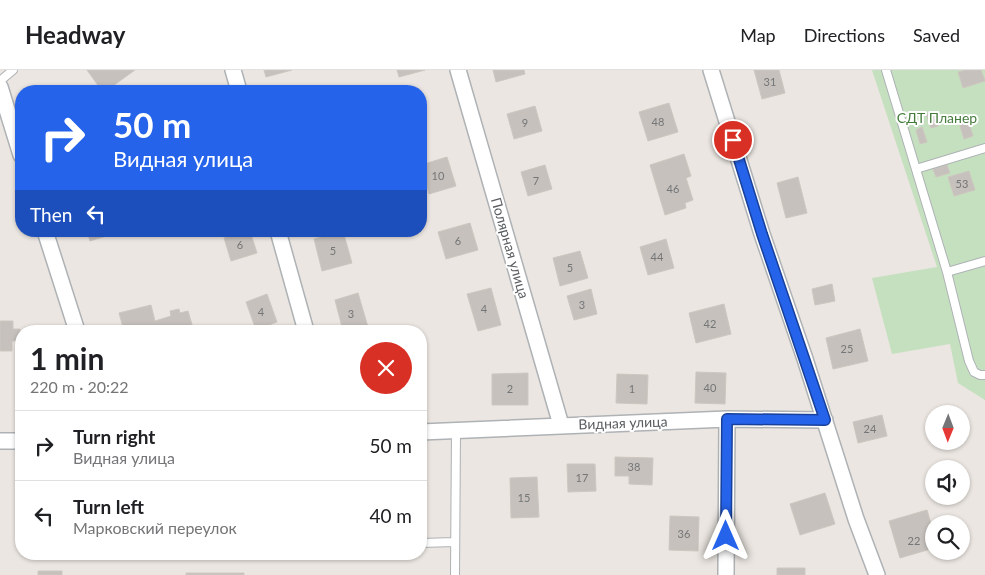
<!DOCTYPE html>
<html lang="en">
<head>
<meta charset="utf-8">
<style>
  body { margin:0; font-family:Lato,sans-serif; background:#f6f6f6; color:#202124; height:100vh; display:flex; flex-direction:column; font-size:19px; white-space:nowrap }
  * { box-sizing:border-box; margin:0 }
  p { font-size:16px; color:#757577 }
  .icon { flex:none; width:28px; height:28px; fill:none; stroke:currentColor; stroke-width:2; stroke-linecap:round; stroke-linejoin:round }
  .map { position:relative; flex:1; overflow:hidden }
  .panel { position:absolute; left:15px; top:255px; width:412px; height:235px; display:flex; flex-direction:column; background:#fff; border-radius:20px; box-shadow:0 1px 4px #0004 }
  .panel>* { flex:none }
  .hud { position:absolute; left:15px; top:15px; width:412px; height:152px; border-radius:20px; box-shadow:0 1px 4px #0004; background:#2563eb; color:#fff; overflow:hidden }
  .needle { width:32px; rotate:181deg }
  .tools { position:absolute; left:925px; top:335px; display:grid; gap:10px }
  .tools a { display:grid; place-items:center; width:45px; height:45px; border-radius:50%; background:#fff; box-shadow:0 1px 4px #0004; font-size:25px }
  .pin { position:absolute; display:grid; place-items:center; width:42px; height:42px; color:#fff; margin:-21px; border:2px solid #fff; border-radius:50%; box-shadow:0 1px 5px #0007 }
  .me { position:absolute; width:55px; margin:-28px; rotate:0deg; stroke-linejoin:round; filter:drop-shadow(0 0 4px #0008) }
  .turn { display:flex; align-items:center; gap:18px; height:105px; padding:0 15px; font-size:22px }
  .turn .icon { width:65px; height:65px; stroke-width:2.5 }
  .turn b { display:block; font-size:35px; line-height:42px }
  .then { display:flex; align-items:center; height:48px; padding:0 15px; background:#0003; gap:10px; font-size:19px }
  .round { display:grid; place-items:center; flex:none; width:52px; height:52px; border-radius:26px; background:#f6f6f6 }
  .head { display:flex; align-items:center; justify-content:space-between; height:85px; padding:0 15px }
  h1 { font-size:30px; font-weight:700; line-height:38px }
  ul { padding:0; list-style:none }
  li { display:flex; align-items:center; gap:15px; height:70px; padding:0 15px; border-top:1px solid #e0e0e0 }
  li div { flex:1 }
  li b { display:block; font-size:19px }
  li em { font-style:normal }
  header { display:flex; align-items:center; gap:30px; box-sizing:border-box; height:70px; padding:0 25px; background:#fff; border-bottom:1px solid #e0e0e0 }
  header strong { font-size:24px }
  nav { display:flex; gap:28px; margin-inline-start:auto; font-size:18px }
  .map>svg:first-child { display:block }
</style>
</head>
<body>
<header>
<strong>Headway</strong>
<nav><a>Map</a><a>Directions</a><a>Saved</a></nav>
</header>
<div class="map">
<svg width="985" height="505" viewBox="0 0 985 505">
  <rect width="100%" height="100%" fill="#ebe6e1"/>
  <path fill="#c5e0bf" d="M872 0H985V330L958 313 950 274 892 284 872 208 937 197Z"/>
  <path fill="#c6c1bd" stroke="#cec7c0" d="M87 0H135L106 21H102Z
    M264 0H292L266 7Z
    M397 0H425L399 7Z
    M493 0H524L525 4 496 12Z
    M754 0H779L785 23 762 29Z
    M966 0H981L985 11 963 18 958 2Z
    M669 33 678 62 648 71 639 42Z
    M535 36 542 61 514 69 507 44Z
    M934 42 938 56 931 58 926 44Z
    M968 50 973 66 964 69 959 53Z
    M922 57 927 72 920 74 916 60Z
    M684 84 691 106 686 108 693 130 685 133 686 138 665 145 650 95Z
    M447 87 456 116 429 124 421 95Z
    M545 95 552 119 528 126 521 102Z
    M947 95 950 103 936 107 933 99Z
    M969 101 975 120 954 126 948 107Z
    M798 107 807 143 786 148 777 113Z
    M470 153 478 180 446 189 438 162Z
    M87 161H116V163L90 171Z
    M246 161H250L257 183 231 191 224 168Z
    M343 161 352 193 322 201 314 169Z
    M666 169 674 198 648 205 640 177Z
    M580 181 588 208 560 216 553 188Z
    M832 214 835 231 815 235 812 219Z
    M491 218 501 255 478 261 467 224Z
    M591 219 597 244 574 250 567 226Z
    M358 223 368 257 354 261H343L335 230Z
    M267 224 277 252 256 260 246 232Z
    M724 234 731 264 696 273 689 243Z
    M151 235 155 251 171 246 170 241 179 239 180 243 188 241 193 258 187 261H124L119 243Z
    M0 251H13V259H20V271H12V281H0Z
    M860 259 868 291 833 299 826 268Z
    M696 302 726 303 725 334 695 333Z
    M528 303V335H492V304Z
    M617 304 648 305 647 334 616 333Z
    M882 345 887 366 858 373 853 352Z
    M615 387 653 388 652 415 629 414V406H615Z
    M567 394H595L596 421 568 422Z
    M537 407 539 447 511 448 510 408Z
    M825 423 835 454 800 465 790 434Z
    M927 440 934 464V478L900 488 889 451Z
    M670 446 699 447 698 481 669 480Z
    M777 498H805V505H777Z
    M38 501H62V505H38Z
    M186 503H244V505H186Z"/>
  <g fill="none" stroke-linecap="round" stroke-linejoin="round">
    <defs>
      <path id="lane" d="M886 0 947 202 969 291 974 302 980 305H985
        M0 11 13 0
        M916 99 985 78
        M947 202 985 191
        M421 473 455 472
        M455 505 456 361"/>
      <path id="street" d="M233 0 239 21
        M458 0 561 355
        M711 0 762 164 805 289 856 449 877 505
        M0 17 21 85
        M45 161 77 261
        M278 161 306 261
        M421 362 727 349 825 350
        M0 371H21
        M726 505 727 349"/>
    </defs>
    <use href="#lane" stroke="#aeb2b5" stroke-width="10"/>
    <use href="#street" stroke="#aeb2b5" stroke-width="18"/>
    <use href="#lane" stroke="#fff" stroke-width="8"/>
    <use href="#street" stroke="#fff" stroke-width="15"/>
  </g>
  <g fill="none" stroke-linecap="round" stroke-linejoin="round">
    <defs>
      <path id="route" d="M726 466 727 349 825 350 762 164 733 70"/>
    </defs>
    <use href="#route" stroke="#184099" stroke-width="12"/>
    <use href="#route" stroke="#2563eb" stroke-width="9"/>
  </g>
  <g text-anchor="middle" stroke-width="4" stroke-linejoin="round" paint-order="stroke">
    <g font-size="11" fill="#747677">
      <text x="770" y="16">31</text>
      <text x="658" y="56">48</text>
      <text x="525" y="57">9</text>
      <text x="438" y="110">10</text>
      <text x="536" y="115">7</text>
      <text x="962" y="118">53</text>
      <text x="673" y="123">46</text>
      <text x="458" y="175">6</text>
      <text x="240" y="179">6</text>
      <text x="333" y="185">5</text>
      <text x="657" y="191">44</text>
      <text x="570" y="202">5</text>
      <text x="582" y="239">3</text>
      <text x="484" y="243">4</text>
      <text x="261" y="246">4</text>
      <text x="351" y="248">3</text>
      <text x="710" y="258">42</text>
      <text x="847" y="283">25</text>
      <text x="710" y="322">40</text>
      <text x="510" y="323">2</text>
      <text x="632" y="323">1</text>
      <text x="870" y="363">24</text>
      <text x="634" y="401">38</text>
      <text x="582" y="412">17</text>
      <text x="524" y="432">15</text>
      <text x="684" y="468">36</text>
      <text x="914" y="475">22</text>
    </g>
    <g font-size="14" fill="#457c3c" stroke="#fff">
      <text x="937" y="53">СДТ Планер</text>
    </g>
    <g font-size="14" fill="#595d60" stroke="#fff">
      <text transform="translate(510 178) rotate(74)" y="5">Полярная улица</text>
      <text transform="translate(623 353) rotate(-2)" y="5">Видная улица</text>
    </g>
  </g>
</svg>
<div class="tools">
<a><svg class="needle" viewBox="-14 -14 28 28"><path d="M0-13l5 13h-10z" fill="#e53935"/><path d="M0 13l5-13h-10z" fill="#757577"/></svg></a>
<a><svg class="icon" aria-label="sound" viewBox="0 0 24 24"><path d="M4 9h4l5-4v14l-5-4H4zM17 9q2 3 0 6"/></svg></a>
<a><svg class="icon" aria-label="search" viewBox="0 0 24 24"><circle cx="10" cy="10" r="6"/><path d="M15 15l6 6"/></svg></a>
</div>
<div class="pin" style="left:733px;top:70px;background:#d93025"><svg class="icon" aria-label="arrive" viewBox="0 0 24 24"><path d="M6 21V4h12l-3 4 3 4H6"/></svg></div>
<svg class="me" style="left:726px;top:466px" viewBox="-20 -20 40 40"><path d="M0-17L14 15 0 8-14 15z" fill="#2563eb" stroke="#fff" stroke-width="4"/></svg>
<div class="hud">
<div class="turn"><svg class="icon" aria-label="right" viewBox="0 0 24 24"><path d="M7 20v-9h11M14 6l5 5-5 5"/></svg><div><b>50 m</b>Видная улица</div></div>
<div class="then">Then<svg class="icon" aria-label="left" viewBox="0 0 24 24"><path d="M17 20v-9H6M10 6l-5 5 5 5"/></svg></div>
</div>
<section class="panel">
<div class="head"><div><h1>1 min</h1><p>220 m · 20:22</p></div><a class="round" style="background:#d93025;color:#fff"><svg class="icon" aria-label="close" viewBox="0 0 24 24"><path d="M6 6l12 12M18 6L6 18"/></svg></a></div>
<ul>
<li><svg class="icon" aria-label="right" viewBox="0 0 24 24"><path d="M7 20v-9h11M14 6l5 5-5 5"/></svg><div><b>Turn right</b><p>Видная улица</p></div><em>50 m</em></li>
<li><svg class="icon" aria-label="left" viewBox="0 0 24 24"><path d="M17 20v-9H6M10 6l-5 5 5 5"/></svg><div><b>Turn left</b><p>Марковский переулок</p></div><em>40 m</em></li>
</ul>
</section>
</div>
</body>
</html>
